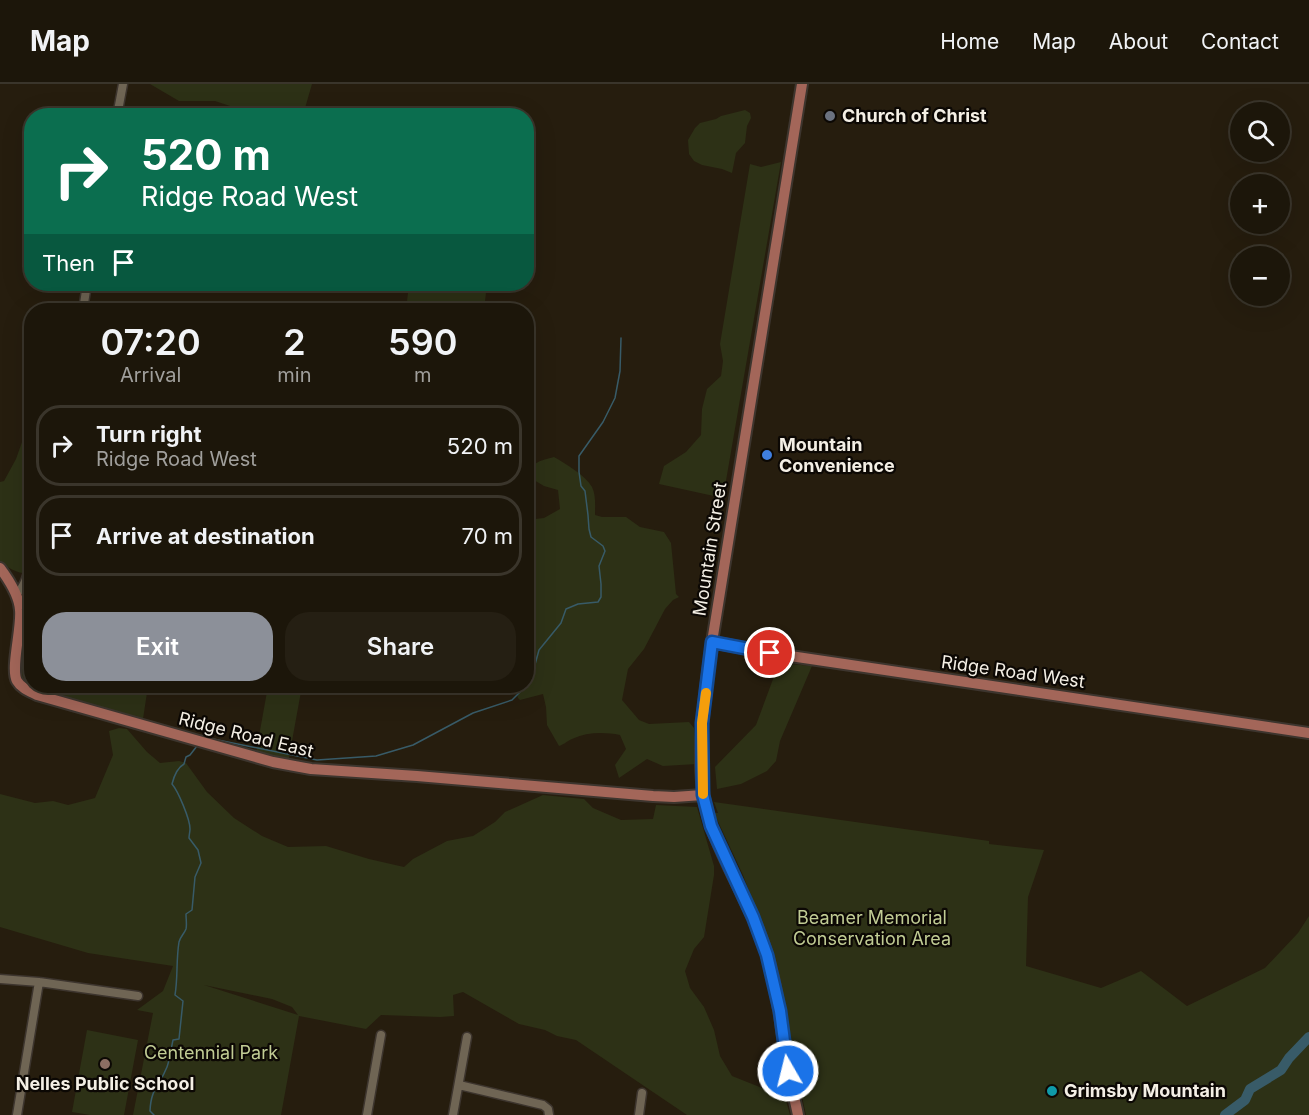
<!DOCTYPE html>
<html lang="en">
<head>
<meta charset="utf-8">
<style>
  body { margin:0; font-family:Inter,sans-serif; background:#251f13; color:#f1f3f6; height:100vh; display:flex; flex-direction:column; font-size:22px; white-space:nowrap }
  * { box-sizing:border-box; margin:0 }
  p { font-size:20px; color:#a09f9c }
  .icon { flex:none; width:33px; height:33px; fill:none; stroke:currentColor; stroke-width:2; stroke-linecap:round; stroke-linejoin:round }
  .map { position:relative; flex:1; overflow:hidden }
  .side { position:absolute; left:24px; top:219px; width:510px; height:390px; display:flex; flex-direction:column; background:#1c160a; border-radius:24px; box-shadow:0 6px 24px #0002,0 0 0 2px #3a352b }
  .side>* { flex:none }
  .hud { position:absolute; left:24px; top:24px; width:510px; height:183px; border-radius:24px; box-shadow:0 6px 24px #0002,0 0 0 2px #3a352b; background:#0b6e4f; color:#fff; overflow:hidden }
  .controls { position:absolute; left:1230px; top:18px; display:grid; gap:12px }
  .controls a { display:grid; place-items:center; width:60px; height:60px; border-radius:50%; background:#1c160a; box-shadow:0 6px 24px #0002,0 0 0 2px #3a352b; font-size:30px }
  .pin { position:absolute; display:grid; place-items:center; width:51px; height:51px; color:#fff; margin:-26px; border:3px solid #fff; border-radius:50%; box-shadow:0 2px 6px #0007 }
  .me { position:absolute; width:66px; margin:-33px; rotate:352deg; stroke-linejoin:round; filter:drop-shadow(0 0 4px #0008) }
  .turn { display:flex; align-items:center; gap:21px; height:126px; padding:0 18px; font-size:27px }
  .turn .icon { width:78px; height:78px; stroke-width:2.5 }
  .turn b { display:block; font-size:42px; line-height:51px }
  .then { display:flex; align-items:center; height:57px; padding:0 18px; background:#0003; gap:12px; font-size:22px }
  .eta { display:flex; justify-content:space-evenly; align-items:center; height:102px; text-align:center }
  .eta b { font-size:36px; font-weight:600; line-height:42px }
  .primary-button { display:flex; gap:12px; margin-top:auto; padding:12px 18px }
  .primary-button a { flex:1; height:69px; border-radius:24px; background:#8c9099; color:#fff; font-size:24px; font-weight:600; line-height:69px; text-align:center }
  .primary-button a+a { background:#251f13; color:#f1f3f6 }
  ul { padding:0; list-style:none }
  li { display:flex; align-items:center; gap:18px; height:81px; margin:0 12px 9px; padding:0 6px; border:3px solid #3a352b; border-radius:24px }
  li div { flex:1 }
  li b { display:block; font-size:22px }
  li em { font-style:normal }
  header { display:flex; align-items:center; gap:36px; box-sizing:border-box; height:84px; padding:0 30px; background:#1c160a; border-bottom:2px solid #3a352b }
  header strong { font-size:28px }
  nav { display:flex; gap:33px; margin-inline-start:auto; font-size:21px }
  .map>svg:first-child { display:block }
</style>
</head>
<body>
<header>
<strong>Map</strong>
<nav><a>Home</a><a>Map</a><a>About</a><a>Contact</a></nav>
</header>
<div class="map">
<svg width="1309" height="1031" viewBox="0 0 1309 1031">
  <rect width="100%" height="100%" fill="#261d0e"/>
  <path fill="#2d3116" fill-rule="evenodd" d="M150 0H312L303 31 244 32 239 25 215 17H179Z
    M745 26 750 29 751 34 747 42 745 59 736 69 732 89 722 85 702 81 694 77 689 70 688 56 695 44 700 39 716 35 721 32Z
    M781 78 723 414 659 400 664 382 686 368 701 351 702 325 707 305 721 292 723 277 720 260 750 80 761 83Z
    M409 200H487L484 226H406Z
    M31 341V489C21 491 8 485 0 477V398L4 397 16 375 27 344Z
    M554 373C566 380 585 391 592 403 596 411 595 422 595 431L602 433H626L640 443 664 448 671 459 676 510 679 513 673 516 665 525 644 565 628 585 622 616 639 636 649 640 689 638 694 644 697 680 663 682 647 675 619 694 615 681 626 665 620 651C604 648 587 648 572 655 567 657 565 660 559 662L547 641 546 623 543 610 520 616 518 614 515 602H526L527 436 544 434 560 425 558 406 544 402 527 392C533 377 540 377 554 373Z
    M27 531 31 532 32 602H148L143 635 31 603 19 592Z
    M779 579 812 582 780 657 776 677 767 687 741 700 717 705 715 683 756 641Z
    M268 602H302L288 679 256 669Z
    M119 644 127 645 147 668 160 679 179 677 186 679 207 708 234 734 262 752 288 763 326 762 369 775 404 783 413 775 447 757 473 752 495 738 505 728 543 711 584 715 593 724 621 736 653 735 656 721 697 723 714 782V791L704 853 694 865 685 887 690 904 704 923 714 946 720 972 732 992 785 1013 790 1031H687L576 956 557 952 545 946 519 940 463 908 453 911 454 932 440 933 381 931 366 945 299 932 281 1031H133L153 929 137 926 163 907 173 882 88 869 0 843V710L35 719 53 717 68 721 95 714 113 671 109 647ZM204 901 272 915 292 923 298 931Z
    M714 718 989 757V760L1044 766 1028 813 1026 882 1101 904 1141 887 1187 922 1265 884 1298 849 1309 832V1031H806L783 927 778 884 743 791 714 729H718Z
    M87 946 138 956 124 1031H90L72 1028Z"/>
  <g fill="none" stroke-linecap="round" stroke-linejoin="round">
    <path stroke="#385b68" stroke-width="1.5" d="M208 654 317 676 376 672 413 661 473 629 512 616 526 602 531 595 539 566 561 539 566 525 578 520 598 518 601 513V500L599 482 605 467 603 462 591 453 589 445 588 431 585 407 581 402 579 388V372L603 338 615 314 620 287 621 254
      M154 1031 150 1027C151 1004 159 1003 167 983 170 975 171 965 173 956L179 955 183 917 175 911C178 894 176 876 179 858 180 853 184 850 186 845 187 841 186 835 186 830L192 826 195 793 201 779 198 766 189 754C189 751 190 748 190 745 190 735 178 707 172 700 174 692 177 684 184 680L186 673 190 671 197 662"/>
    <path stroke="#385b68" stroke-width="10" d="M1225 1031 1245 1016 1250 1005 1281 986 1289 974 1309 953"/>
    <defs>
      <path id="minor" d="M117 32 123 0
        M83 226 87 200
        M16 510C27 501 28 486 32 473
        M0 895 39 898 138 912
        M459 1001 543 1021 548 1025 549 1031
        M17 1031 39 898
        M367 1031 381 951
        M453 1031 467 953
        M639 1031 642 1009"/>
      <path id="major" d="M0 484C9 496 19 511 20 526 22 544 10 585 17 597 21 604 29 607 37 611L273 678 311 685 417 692 653 712 674 713 703 711
        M712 558 770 569 1309 649
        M798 1031C795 1016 791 1001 788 986 782 949 779 911 768 874 755 828 728 788 712 744 691 689 705 615 712 558L802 0"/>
    </defs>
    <use href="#minor" stroke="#3d352e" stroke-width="11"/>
    <use href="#major" stroke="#3d352e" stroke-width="14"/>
    <use href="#minor" stroke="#6f6554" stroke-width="8"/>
    <use href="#major" stroke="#a36659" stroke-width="10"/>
  </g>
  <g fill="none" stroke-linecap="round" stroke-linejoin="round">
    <defs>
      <path id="route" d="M770 569 712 558 702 639 703 711 711 742 753 833 767 871 780 927 788 987"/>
    </defs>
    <use href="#route" stroke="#114b97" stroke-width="15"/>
    <use href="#route" stroke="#1a73e8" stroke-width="10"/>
    <path stroke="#f59e0b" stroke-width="10" d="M703 710 702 639 706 609"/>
  </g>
  <circle fill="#6b7280" stroke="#0c0804" stroke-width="2" cx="830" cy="32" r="6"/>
  <circle fill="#3f7fe0" stroke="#0c0804" stroke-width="2" cx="767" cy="371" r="6"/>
  <circle fill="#8d6e63" stroke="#0c0804" stroke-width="2" cx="105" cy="980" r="6"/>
  <circle fill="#0f9aa8" stroke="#0c0804" stroke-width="2" cx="1052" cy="1007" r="6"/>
  <g text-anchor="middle" stroke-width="4.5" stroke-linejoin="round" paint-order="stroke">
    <g font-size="18" font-weight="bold" fill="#f4efe5" stroke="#0c0804" text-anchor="start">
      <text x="842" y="38">Church of Christ</text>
      <text x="779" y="367">Mountain<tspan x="779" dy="21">Convenience</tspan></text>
      <text x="105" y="1006" text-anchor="middle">Nelles Public School</text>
      <text x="1064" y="1013">Grimsby Mountain</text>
    </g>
    <g font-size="18" fill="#f4efe5" stroke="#0c0804">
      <text transform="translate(710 465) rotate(-81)" y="6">Mountain Street</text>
      <text transform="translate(1013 588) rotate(8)" y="6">Ridge Road West</text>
      <text transform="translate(246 651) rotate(14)" y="6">Ridge Road East</text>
    </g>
    <g font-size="18" fill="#c1cc94" stroke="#0c0804">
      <text x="872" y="840">Beamer Memorial<tspan x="872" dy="21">Conservation Area</tspan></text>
      <text x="211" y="975">Centennial Park</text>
    </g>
  </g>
</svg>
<div class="controls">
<a><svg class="icon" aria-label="search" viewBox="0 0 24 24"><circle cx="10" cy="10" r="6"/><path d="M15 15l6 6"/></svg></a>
<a>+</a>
<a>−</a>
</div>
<div class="pin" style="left:770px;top:569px;background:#d93025"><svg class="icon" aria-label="arrive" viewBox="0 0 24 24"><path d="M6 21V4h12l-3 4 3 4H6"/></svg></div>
<svg class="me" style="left:788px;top:987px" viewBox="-20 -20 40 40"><circle r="17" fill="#1a73e8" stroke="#fff" stroke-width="3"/><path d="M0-11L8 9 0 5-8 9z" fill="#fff"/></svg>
<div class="hud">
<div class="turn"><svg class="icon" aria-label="right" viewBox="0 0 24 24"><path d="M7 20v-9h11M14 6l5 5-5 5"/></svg><div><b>520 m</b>Ridge Road West</div></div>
<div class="then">Then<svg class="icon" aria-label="arrive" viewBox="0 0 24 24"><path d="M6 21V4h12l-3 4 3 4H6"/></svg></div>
</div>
<section class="side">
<div class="eta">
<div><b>07:20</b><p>Arrival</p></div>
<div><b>2</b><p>min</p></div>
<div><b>590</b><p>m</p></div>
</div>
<ul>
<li><svg class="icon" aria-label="right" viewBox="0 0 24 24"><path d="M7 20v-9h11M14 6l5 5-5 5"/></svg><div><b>Turn right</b><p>Ridge Road West</p></div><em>520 m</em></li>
<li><svg class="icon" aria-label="arrive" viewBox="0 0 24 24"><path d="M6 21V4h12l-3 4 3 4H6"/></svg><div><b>Arrive at destination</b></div><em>70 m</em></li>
</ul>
<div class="primary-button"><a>Exit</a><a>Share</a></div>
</section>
</div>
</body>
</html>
